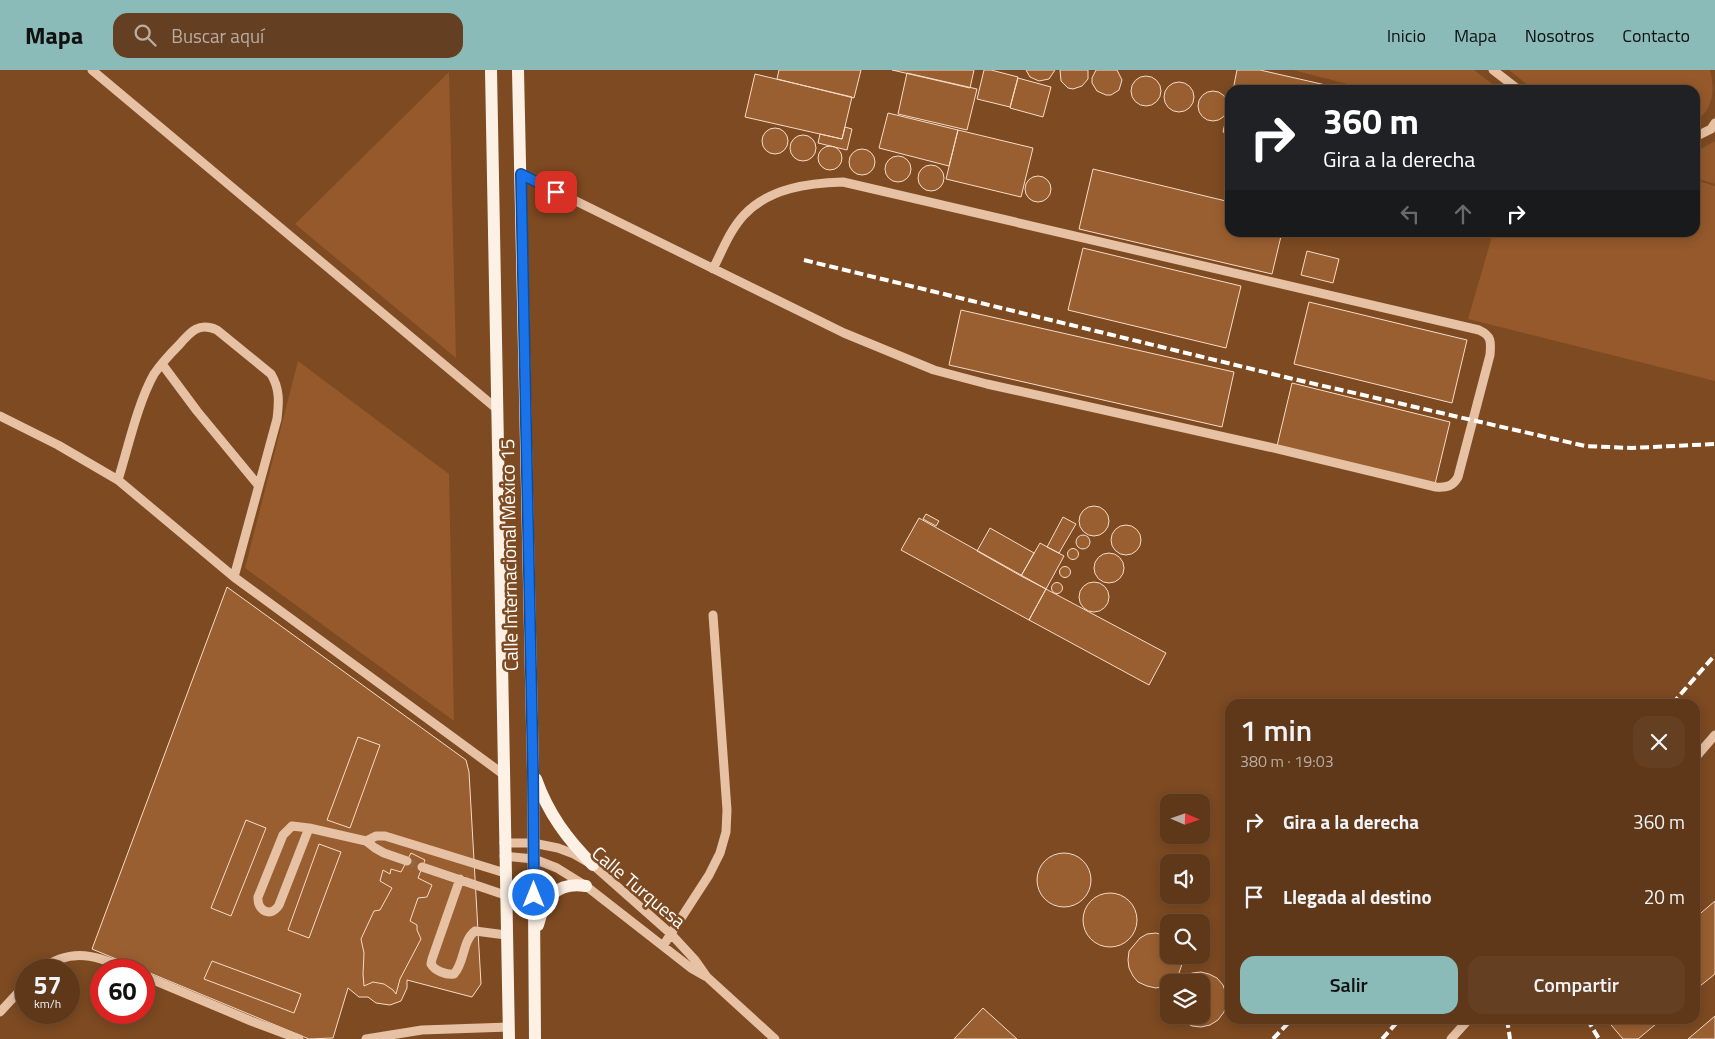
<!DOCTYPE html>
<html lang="es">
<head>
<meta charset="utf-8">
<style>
  body { margin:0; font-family:"Titillium Web",sans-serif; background:#643f22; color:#f1f3f6; height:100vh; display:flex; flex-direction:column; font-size:19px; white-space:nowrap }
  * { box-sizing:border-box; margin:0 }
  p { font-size:16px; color:#b9aca2 }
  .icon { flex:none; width:28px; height:28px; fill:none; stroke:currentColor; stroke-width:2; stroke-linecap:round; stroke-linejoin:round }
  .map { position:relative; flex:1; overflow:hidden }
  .drawer { position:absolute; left:1225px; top:629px; width:475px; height:325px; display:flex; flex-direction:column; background:#5e3819; border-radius:15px; box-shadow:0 2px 12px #0003,0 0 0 1px #735238 }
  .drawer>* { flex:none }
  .guide { position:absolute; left:1225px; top:15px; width:475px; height:152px; border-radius:15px; box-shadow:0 2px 12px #0003,0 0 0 1px #735238; background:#202124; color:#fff; overflow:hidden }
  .needle { width:32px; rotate:92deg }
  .tools { position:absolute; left:1160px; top:724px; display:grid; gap:10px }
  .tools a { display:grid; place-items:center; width:50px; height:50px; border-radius:10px; background:#5e3819; box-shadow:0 2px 12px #0003,0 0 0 1px #735238; font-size:25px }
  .speed { position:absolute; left:15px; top:889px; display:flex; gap:10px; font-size:25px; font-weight:700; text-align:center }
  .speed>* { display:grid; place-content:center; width:65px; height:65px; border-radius:50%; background:#5e3819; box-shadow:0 2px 12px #0003,0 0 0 1px #735238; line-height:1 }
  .speed small { font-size:12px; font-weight:400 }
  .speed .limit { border:8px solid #d22; background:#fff; color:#111 }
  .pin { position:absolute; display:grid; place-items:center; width:42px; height:42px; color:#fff; margin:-21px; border-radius:10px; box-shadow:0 2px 8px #0006 }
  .me { position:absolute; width:55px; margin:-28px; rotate:0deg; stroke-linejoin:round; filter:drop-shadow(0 0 4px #0008) }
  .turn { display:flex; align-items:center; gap:18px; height:105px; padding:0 15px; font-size:22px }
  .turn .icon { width:65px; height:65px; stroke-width:2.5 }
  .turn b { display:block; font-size:35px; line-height:42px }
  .lanes { display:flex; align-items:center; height:48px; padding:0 15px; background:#0003; justify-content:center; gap:25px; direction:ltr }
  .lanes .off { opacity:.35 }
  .round { display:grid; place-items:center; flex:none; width:52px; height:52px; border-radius:15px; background:#643f22 }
  .headline { display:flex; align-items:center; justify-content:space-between; height:85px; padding:0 15px }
  h1 { font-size:30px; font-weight:600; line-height:38px }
  .button { display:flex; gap:10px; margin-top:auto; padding:10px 15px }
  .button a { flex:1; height:58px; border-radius:15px; background:#8bbbb9; color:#111; font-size:20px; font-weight:600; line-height:58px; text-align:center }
  .button a+a { background:#643f22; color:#f1f3f6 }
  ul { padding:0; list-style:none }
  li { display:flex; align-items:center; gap:15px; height:75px; padding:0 15px }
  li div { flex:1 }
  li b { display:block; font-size:19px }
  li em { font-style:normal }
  header { display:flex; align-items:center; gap:30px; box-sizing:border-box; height:70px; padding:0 25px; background:#8bbbb9; color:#111 }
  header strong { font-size:24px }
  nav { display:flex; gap:28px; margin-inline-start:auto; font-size:18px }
  .search { width:350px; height:45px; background:#643f22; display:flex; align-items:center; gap:12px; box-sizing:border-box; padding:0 18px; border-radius:15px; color:#b9aca2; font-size:19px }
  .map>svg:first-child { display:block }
</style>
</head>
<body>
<header>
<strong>Mapa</strong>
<div class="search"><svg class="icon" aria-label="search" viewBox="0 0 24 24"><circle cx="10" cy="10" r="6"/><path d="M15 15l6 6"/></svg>Buscar aquí</div>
<nav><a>Inicio</a><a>Mapa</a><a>Nosotros</a><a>Contacto</a></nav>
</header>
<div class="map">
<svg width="1715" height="969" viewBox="0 0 1715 969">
  <rect width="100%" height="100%" fill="#7d4a21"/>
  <path fill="#95592b" d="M1293 0H1474L1500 20H1371Z
    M1509 0H1710C1715 19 1714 40 1695 51V20H1543L1529 16Z
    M449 2 456 288 295 154Z
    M1715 71V114L1695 108V82Z
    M1695 110 1715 116V311L1468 249 1493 163 1695 162Z
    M298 291 449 404 454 651 245 498Z"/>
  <path fill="#9a5f30" stroke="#f5dbc8" d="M779 0H861L854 28 777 9Z
    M892 0H974L970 18Z
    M984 0H991L1018 7 1010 37 977 29Z
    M1026 0H1055L1049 9 1039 11 1030 7Z
    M1060 0H1088V9L1082 16 1073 19 1068 18 1061 11Z
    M1096 0H1117L1122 10 1119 20 1111 25H1106L1097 21 1092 13V8Z
    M1237 0H1260L1330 16 1329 20H1233Z
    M907 3 977 19 967 60 898 44Z
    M755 4 852 27 842 69 745 47Z
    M1131 21a15 15 0 1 1 30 0a15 15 0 1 1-30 0Z
    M1018 8 1051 17 1043 47 1010 38Z
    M1164 27a15 15 0 1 1 30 0a15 15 0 1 1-30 0Z
    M1198 36a15 15 0 1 1 30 0a15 15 0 1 1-30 0Z
    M1230 31V64L1223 62Z
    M888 43 958 60 949 96 879 78Z
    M845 57 852 59 847 80 818 73 820 64 842 69Z
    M762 71a13 13 0 1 1 26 0a13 13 0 1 1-26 0Z
    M958 60 1033 78 1021 127 946 109Z
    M790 78a13 13 0 1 1 26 0a13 13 0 1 1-26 0Z
    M818 88a12 12 0 1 1 24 0a12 12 0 1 1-24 0Z
    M849 92a13 13 0 1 1 26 0a13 13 0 1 1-26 0Z
    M885 99a13 13 0 1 1 26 0a13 13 0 1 1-26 0Z
    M918 108a13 13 0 1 1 26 0a13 13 0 1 1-26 0Z
    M1093 99 1230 132V162H1282L1272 204 1079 159Z
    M1025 119a13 13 0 1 1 26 0a13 13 0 1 1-26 0Z
    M1083 178 1241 216 1226 278 1068 240Z
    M1307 181 1339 189 1333 213 1301 205Z
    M1309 232 1467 270 1452 333 1294 294Z
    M961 240 1234 302 1222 357 949 295Z
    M1292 313 1450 352 1435 414 1277 376Z
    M1079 451a15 15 0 1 1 30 0a15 15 0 1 1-30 0Z
    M926 444 939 451 936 456 923 449Z
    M1063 447 1076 454 1059 483 1047 477Z
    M919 448 1046 519 1029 550 901 480Z
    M1111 470a15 15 0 1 1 30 0a15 15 0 1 1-30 0Z
    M990 458 1034 483 1021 506 977 481Z
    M1076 472a7 7 0 1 1 14 0a7 7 0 1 1-14 0Z
    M1040 473 1064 486 1046 519 1021 506Z
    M1067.5 484a5.5 5.5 0 1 1 11 0a5.5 5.5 0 1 1-11 0Z
    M1094 498a15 15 0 1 1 30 0a15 15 0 1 1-30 0Z
    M1059.5 502a5.5 5.5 0 1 1 11 0a5.5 5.5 0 1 1-11 0Z
    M1079 527a15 15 0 1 1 30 0a15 15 0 1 1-30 0Z
    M1051.5 518a5.5 5.5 0 1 1 11 0a5.5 5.5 0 1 1-11 0Z
    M227 517 466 690 469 702 481 914 472 927 407 910V918L401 931 390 935 376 933 368 927H359L348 918 333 968 309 969 92 879Z
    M1046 519 1166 583 1149 615 1029 550Z
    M358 667 380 675 350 758 327 750Z
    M246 750 266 758 231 846 211 838Z
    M319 774 341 782 309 868 288 860Z
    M411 783 425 790 418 808 432 815 427 827 418 828 410 851 417 855V860L421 869 400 909 396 924 393 920 384 914 373 912 364 916 363 904 364 883 361 869 374 841 380 840 392 818 380 811 383 800 390 804 391 799 401 802Z
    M1037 810a27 27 0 1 1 54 0a27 27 0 1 1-54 0Z
    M1083 850a27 27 0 1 1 54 0a27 27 0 1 1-54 0Z
    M1715 831V904L1695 920V848Z
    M1156 863 1169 867V885H1181L1182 894 1179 903 1173 911 1165 916 1156 918 1147 916 1138 912 1133 906 1129 898 1128 890 1129 881 1140 868 1147 864Z
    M212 891 301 924 294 943 204 909Z
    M1201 902 1209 904 1217 908 1223 915 1226 924 1227 933 1224 942 1218 950 1210 955 1201 957 1192 956 1183 951 1178 945H1201V912H1179L1185 907 1192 903Z
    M983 938 1017 969H954Z
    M1715 946V969H1688Z
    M1606 949H1662L1638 969H1623Z"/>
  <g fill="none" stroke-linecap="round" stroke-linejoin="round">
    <path stroke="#906542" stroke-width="9" stroke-dasharray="9 4.5" stroke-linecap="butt" d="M407 791 422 797"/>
    <path stroke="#e6c1a4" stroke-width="9" d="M92 0 497 339
      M1493 0 1519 20
      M1695 67 1711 59 1715 53
      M521 104 844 263 934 300 987 314 1269 377 1436 417C1447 418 1453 416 1458 407L1490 285C1491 272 1492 266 1479 260L843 112C809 113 769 118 744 145 730 160 722 181 713 199
      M162 294 197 341 258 415
      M0 346 58 375 118 410 234 507 503 704
      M118 410C128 378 138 332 154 304 161 294 170 284 179 275 191 261 199 252 217 260L271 304C280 319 279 332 277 349L234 507
      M1695 688 1715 665
      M309 758 279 835C271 848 257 841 258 827L283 765 292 756 309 758 366 771 375 778 384 783 407 791
      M366 771 376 766H385L505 803
      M504 773H533L558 778 574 784 593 795 671 864 695 890 707 907 775 969
      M504 786 534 789 557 798 586 816 691 898 705 906
      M422 797 505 825
      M460 809 432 889 431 894C435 901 446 905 454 904 465 892 462 871 475 861L506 865
      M663 876 709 805 720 783 726 762 727 740 713 545
      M40 900C72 876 97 886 130 900
      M144 906 251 951 299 969
      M0 942 26 914
      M366 969 422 960 509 957
      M1451 969 1469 949"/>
    <path stroke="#fdf1e6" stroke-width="12" d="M491 0 509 969
      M518 0 533 701 535 969
      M536 709C548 743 567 769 593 795
      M538 855C545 828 556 811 586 816"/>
    <path stroke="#fff" stroke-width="4" stroke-dasharray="9 4" stroke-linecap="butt" d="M804 190 1289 308 1585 376 1631 378 1715 374
      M1672 634 1715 585
      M1507 949 1510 969
      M1587 949 1599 969
      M1273 969 1292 949
      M1382 969 1400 949"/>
  </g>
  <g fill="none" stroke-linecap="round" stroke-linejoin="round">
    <defs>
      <path id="route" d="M534 825 533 701 521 104 556 122"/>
    </defs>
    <use href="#route" stroke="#114b97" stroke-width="12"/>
    <use href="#route" stroke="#1a73e8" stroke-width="9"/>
  </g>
  <g text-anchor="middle" stroke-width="5" stroke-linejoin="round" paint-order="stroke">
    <g font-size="19" fill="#fff" stroke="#7d4a21">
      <text transform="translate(509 485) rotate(-91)" y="7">Calle Internacional México 15</text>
      <text transform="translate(639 817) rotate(40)" y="7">Calle Turquesa</text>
    </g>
  </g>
</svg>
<div class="tools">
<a><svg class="needle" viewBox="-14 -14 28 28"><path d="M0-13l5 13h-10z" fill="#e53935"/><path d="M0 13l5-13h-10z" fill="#b9aca2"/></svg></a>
<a><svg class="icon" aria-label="sound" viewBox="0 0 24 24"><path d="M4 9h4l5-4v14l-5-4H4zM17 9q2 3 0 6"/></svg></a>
<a><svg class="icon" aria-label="search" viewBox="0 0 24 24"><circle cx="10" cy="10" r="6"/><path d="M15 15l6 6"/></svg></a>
<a><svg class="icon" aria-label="layers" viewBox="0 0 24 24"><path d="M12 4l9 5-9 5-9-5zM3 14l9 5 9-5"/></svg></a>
</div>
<div class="speed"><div>57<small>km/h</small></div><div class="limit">60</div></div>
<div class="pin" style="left:556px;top:122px;background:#d93025"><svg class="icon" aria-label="arrive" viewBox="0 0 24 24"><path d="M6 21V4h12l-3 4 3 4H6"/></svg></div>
<svg class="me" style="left:534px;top:825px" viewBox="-20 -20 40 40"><circle r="17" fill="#1a73e8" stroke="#fff" stroke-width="3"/><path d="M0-11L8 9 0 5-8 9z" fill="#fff"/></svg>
<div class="guide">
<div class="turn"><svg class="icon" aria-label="right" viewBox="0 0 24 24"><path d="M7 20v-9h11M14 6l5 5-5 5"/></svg><div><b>360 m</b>Gira a la derecha</div></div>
<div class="lanes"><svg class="icon off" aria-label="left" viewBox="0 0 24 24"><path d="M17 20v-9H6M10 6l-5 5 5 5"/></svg><svg class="icon off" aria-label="ahead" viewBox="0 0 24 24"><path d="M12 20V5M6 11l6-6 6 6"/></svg><svg class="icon" aria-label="right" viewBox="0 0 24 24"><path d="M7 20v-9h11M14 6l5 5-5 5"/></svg></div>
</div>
<section class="drawer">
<div class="headline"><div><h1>1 min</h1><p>380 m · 19:03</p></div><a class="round"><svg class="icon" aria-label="close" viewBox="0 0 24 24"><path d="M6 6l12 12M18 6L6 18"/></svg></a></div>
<ul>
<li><svg class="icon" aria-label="right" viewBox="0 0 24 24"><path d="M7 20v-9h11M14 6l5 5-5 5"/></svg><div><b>Gira a la derecha</b></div><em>360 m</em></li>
<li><svg class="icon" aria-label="arrive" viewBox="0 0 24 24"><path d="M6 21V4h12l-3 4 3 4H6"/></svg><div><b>Llegada al destino</b></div><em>20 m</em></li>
</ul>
<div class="button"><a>Salir</a><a>Compartir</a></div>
</section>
</div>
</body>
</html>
